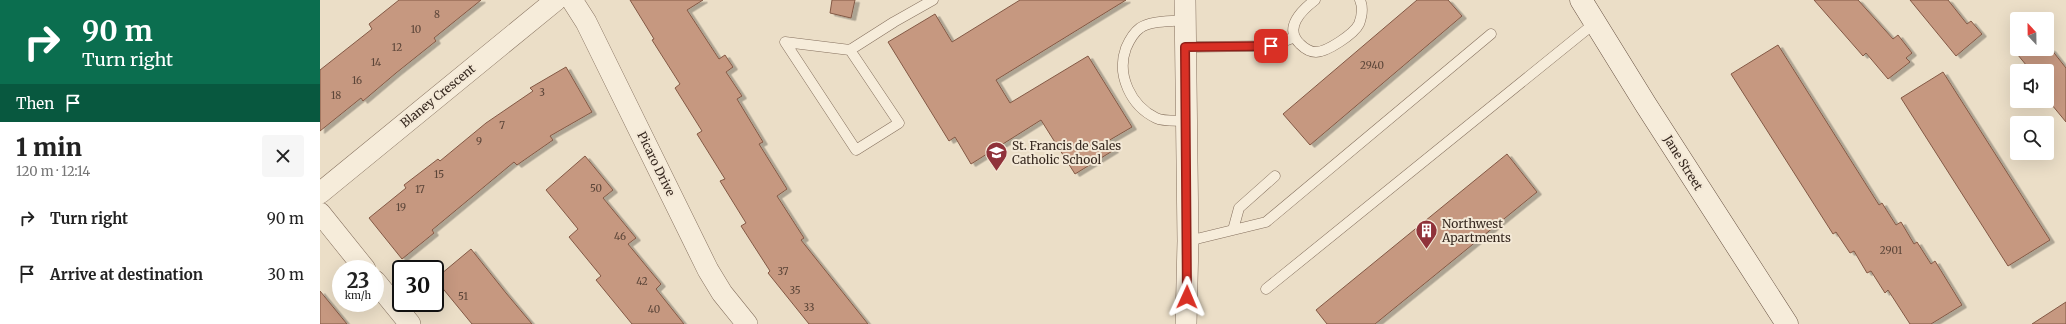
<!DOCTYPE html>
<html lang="en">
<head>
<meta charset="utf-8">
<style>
  body { margin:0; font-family:Merriweather,serif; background:#f6f6f6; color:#222; height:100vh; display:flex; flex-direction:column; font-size:15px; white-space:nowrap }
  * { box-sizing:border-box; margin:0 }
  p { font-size:13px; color:#767676 }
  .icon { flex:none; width:22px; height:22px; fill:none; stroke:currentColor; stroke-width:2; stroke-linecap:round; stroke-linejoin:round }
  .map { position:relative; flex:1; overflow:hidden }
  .sheet { display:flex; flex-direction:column; background:#fff; width:320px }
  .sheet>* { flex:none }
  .guide { background:#0b6e4f; color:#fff; overflow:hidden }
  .needle { width:26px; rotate:338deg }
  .fabs { position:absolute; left:1690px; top:12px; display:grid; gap:8px }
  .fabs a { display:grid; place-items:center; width:44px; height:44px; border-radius:4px; background:#fff; box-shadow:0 4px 16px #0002; font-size:20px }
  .speed { position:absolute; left:12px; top:260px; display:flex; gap:8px; font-size:20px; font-weight:700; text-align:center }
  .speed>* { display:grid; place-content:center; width:52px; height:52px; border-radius:50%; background:#fff; box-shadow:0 4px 16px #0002; line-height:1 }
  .speed small { font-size:10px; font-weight:400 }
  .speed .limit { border:2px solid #111; border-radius:6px; background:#fff; color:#111 }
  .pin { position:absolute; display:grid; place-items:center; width:34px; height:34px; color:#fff; margin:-17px; border-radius:8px; box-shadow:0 2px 6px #0006 }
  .me { position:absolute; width:44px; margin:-22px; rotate:1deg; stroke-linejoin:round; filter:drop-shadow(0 0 3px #0008) }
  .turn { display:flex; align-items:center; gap:14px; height:84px; padding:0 16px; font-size:18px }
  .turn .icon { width:52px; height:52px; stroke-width:2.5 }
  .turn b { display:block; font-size:28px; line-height:34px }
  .then { display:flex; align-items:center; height:38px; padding:0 16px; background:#0003; gap:8px; font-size:15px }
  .round { display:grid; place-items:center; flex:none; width:42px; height:42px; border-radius:4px; background:#f6f6f6 }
  .head { display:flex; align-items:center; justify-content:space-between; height:68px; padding:0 16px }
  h1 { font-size:24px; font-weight:800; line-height:30px }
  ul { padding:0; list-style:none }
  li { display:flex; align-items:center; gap:12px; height:56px; padding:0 16px }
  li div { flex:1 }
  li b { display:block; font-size:15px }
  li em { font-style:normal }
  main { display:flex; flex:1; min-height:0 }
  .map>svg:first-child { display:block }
</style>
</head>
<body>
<main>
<section class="sheet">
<div class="guide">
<div class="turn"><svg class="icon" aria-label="right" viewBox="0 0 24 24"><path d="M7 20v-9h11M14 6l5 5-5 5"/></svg><div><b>90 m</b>Turn right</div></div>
<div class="then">Then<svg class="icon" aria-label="arrive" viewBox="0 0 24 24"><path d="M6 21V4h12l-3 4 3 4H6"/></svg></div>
</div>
<div class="head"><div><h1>1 min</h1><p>120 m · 12:14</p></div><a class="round"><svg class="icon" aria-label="close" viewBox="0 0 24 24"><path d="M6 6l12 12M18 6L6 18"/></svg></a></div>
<ul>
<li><svg class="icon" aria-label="right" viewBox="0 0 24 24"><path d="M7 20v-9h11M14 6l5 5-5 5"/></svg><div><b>Turn right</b></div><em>90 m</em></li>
<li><svg class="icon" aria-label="arrive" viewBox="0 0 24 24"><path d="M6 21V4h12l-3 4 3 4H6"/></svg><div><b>Arrive at destination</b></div><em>30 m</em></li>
</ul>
</section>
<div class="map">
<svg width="1746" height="324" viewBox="0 0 1746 324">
  <defs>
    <filter id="shadow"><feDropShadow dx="4.5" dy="2.5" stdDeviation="0" flood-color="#0004"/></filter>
  </defs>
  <rect width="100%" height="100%" fill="#ebdec7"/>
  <path fill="#c69880" stroke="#835945" filter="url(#shadow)" d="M79 0H161L114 38 116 41 76 73 43 101 41 98 0 131V70L52 29 49 24Z
    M310 0H383L367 10 399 59 405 55 413 67 406 72 422 96 417 99 443 142 439 144 467 189 457 196 484 238 481 240 548 324H489L448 273 450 271 421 226 426 223 400 181 405 179 377 134 382 131 355 88 360 84 332 40 334 39Z
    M512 0H535L531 18 510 13Z
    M700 0H806L676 80 690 103 768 56 812 127 788 141 794 150 755 174 721 120 651 164 635 137 629 141 568 42 615 14 632 42Z
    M1097 0H1128L1142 16 990 145 963 114Z
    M1494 0H1538L1573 39 1578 35 1592 53 1586 58 1590 62 1568 79 1546 53 1543 56Z
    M1590 0H1628L1647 24 1651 21 1662 34 1636 56Z
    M1458 45 1559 205 1562 203 1576 225 1581 222 1594 244 1597 242 1611 264 1615 261 1642 305 1611 324H1590L1568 290 1565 293 1551 271 1547 273 1534 251 1530 253 1516 232 1513 234 1411 74Z
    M1693 49H1731L1746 68V122L1727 99V71H1711Z
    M246 67 272 112 230 136 233 140 197 165 194 162 112 230 114 233 82 259 49 218 86 188 84 185 118 159 120 161 166 123 213 91 210 88Z
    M1623 72 1730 240 1688 266 1581 98Z
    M1187 154 1217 192 1055 324H1007L996 310Z
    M265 156 293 190 283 198 316 238 308 244 341 284 336 289 364 324H312L276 280 281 276 249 237 258 229 226 190Z
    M151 249 186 293 212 324H152L115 279Z
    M0 291 27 324H0Z
    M1746 302V324H1712Z"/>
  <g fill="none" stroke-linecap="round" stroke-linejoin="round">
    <defs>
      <path id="service" d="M995 0C982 10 963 28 980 44 984 48 990 52 996 52 1007 52 1034 34 1039 24 1042 16 1043 7 1040 0
        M865 20C851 22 832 20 820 28 813 33 809 41 806 48 796 75 811 106 836 118 844 122 858 120 866 121
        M865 47 951 46 975 37
        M530 50 579 123 536 150 465 42 530 50 574 22 613 0
        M913 230 919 208 955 176
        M868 241 946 222 1171 34
        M946 289 1276 22"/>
      <path id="minor" d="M252 0 266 22 388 270 402 293 427 324
        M865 0 868 241 866 324
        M0 193 236 0
        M0 213 45 269
        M55 281 90 324"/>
      <path id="secondary" d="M1261 0 1326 105 1467 324"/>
    </defs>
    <use href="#service" stroke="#85705e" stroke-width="11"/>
    <use href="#minor" stroke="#85705e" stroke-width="22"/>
    <use href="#secondary" stroke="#675141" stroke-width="23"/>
    <use href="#service" stroke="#f6ecda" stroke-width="10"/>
    <use href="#minor" stroke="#f6ecda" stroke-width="21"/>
    <use href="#secondary" stroke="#f6ecda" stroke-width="22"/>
  </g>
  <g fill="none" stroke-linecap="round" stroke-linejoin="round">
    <defs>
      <path id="route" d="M867 297 865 47 951 46"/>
    </defs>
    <use href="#route" stroke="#8d1f18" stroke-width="10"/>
    <use href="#route" stroke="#d93025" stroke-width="7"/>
  </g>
  <defs>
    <symbol id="school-pin" viewBox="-11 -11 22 30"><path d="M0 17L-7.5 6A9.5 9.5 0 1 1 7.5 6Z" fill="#90323a" stroke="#f3e8d6"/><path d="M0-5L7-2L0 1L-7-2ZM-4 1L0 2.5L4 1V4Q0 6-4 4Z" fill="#fff"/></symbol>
    <symbol id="building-pin" viewBox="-11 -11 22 30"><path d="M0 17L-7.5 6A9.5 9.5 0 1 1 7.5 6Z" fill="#90323a" stroke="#f3e8d6"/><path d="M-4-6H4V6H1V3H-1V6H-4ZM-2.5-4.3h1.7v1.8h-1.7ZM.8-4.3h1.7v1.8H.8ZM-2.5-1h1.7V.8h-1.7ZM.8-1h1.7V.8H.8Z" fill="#fff"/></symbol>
  </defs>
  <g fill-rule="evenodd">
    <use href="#school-pin" x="664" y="140" width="25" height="34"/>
    <use href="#building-pin" x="1094" y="218" width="25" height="34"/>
  </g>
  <g text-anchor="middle" stroke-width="4" stroke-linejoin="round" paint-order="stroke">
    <g font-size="10" fill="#5b4538">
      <text x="117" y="18">8</text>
      <text x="96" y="33">10</text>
      <text x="77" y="51">12</text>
      <text x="56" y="66">14</text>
      <text x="1052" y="69">2940</text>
      <text x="37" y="84">16</text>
      <text x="222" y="96">3</text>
      <text x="16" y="99">18</text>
      <text x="182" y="129">7</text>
      <text x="159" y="145">9</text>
      <text x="119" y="178">15</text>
      <text x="276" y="192">50</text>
      <text x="100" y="193">17</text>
      <text x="81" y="211">19</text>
      <text x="300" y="240">46</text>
      <text x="1571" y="254">2901</text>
      <text x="463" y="275">37</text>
      <text x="322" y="285">42</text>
      <text x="475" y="294">35</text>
      <text x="143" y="300">51</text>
      <text x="489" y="311">33</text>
      <text x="334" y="313">40</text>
    </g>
    <g font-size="12" fill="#372920" stroke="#f3e8d6">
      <text transform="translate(118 96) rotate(-39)" y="4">Blaney Crescent</text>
      <text transform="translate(1363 163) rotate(58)" y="4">Jane Street</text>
      <text transform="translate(336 164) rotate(64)" y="4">Picaro Drive</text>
    </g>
    <g font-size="12" fill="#372920" stroke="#f3e8d6" text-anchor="start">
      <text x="692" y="150">St. Francis de Sales<tspan x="692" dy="14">Catholic School</tspan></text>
      <text x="1122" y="228">Northwest<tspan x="1122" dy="14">Apartments</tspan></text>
    </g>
  </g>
</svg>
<div class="fabs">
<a><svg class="needle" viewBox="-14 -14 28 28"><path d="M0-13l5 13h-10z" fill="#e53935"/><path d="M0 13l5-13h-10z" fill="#767676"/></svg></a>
<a><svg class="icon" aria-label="sound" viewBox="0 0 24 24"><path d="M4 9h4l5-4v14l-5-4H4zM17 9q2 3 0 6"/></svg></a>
<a><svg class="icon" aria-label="search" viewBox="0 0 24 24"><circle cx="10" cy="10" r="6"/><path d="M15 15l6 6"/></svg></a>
</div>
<div class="speed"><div>23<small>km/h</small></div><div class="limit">30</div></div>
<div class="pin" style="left:951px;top:46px;background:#d93025"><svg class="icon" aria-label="arrive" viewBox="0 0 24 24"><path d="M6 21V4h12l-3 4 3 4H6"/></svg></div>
<svg class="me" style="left:867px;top:297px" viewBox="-20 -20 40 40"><path d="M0-17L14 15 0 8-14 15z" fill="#d93025" stroke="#fff" stroke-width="4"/></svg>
</div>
</main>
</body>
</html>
